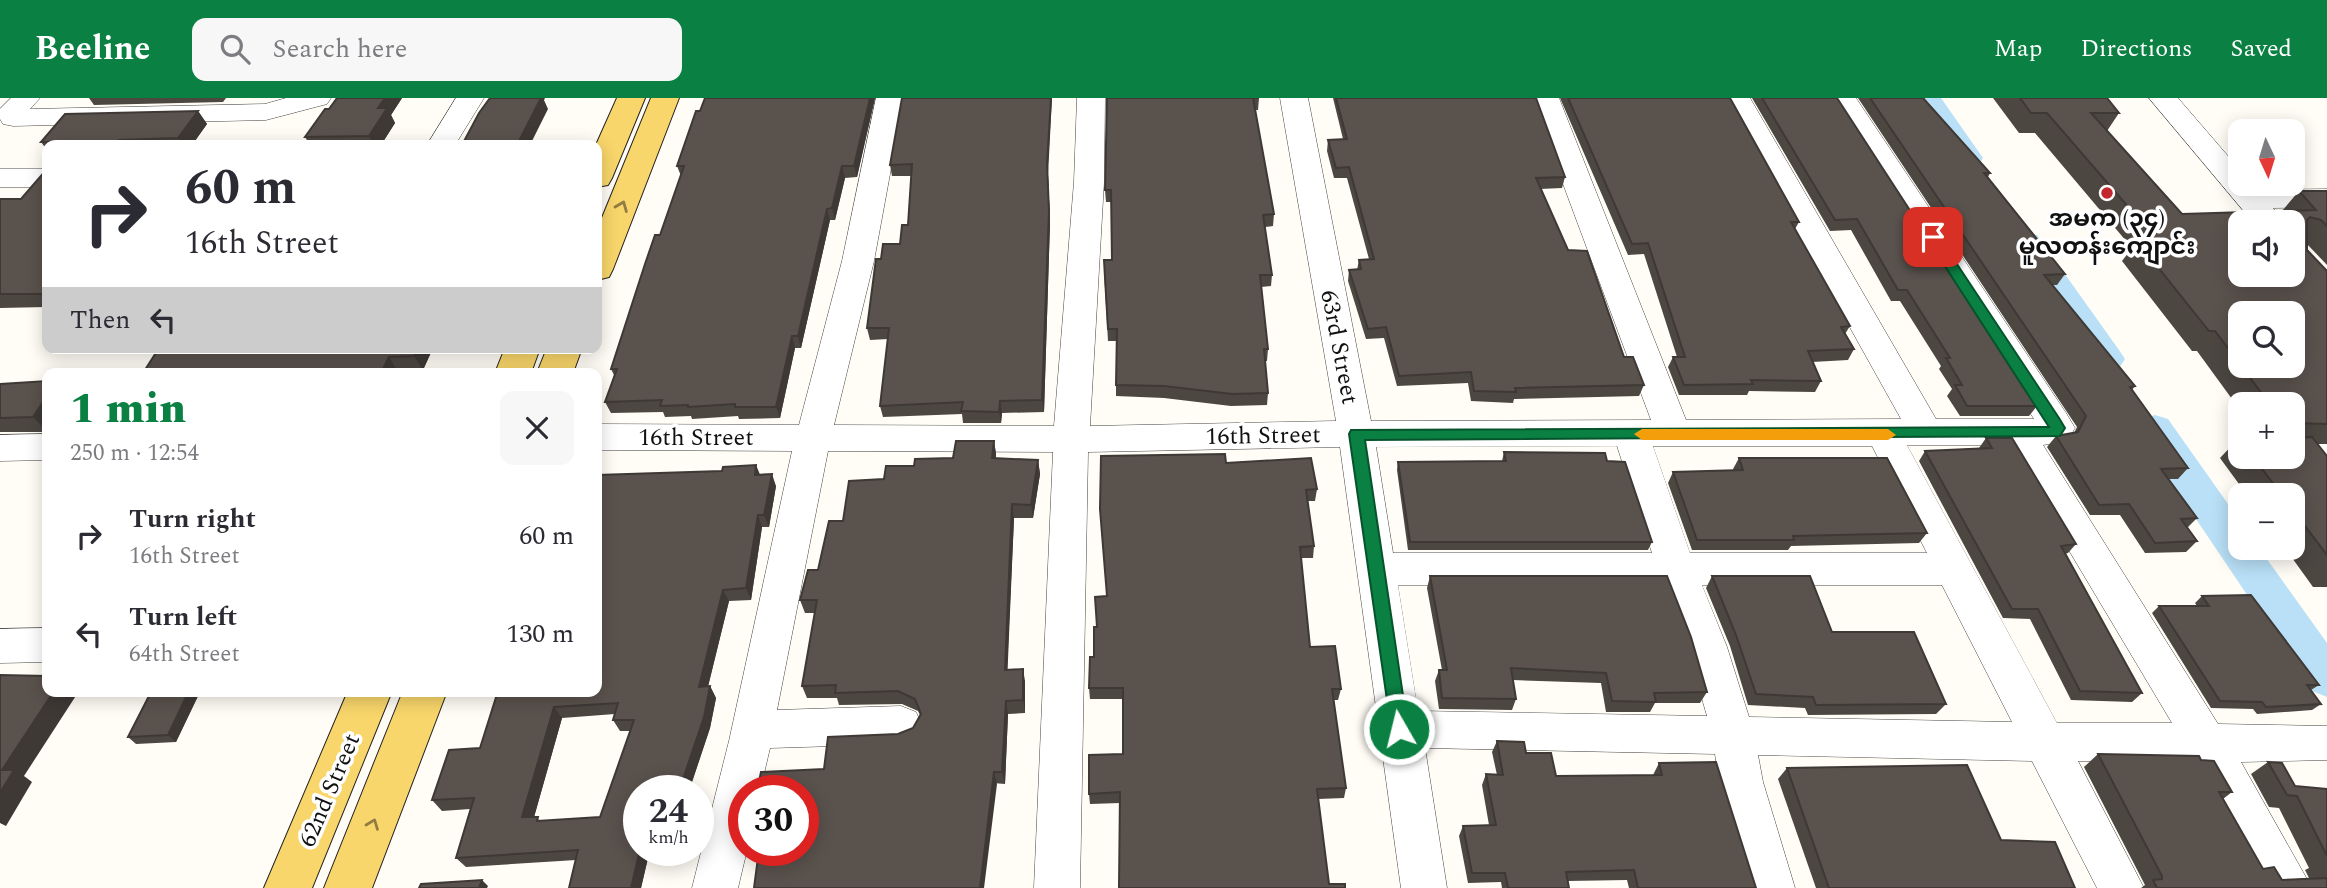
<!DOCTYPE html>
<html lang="en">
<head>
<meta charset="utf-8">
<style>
  body { margin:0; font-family:Spectral,"Noto Sans Myanmar",serif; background:#f7f7f7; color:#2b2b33; height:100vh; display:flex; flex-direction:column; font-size:26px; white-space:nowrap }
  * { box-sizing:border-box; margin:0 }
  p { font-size:23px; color:#7c7c81 }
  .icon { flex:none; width:38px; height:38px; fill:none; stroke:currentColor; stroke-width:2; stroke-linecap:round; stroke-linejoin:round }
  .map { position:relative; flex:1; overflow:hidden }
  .side { position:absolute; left:42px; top:270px; width:560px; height:329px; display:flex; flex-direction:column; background:#fff; border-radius:14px; box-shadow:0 4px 18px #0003 }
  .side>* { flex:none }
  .banner { position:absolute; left:42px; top:42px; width:560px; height:214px; border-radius:14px; box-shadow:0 4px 18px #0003; background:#fff; color:#2b2b33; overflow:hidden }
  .needle { width:46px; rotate:176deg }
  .tools { position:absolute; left:2228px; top:21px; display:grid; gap:14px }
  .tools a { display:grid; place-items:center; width:77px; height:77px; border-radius:14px; background:#fff; box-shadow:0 4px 18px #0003; font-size:35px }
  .speed { position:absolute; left:623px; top:677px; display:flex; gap:14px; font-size:35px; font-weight:700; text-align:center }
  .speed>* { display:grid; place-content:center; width:91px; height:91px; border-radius:50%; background:#fff; box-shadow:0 4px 18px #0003; line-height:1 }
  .speed small { font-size:18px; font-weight:400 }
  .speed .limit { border:10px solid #d22; background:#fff; color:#111 }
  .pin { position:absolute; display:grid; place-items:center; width:60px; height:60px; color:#fff; margin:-30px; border-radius:14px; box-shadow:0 4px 10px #0006 }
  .me { position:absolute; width:77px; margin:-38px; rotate:352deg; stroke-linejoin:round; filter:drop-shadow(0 0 5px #0008) }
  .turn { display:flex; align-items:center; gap:24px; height:147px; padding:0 28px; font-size:32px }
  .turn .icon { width:91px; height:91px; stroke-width:2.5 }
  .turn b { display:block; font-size:49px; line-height:60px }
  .then { display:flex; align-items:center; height:66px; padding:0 28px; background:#0003; gap:14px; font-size:26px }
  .round { display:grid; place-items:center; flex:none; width:74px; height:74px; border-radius:14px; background:#f7f7f7 }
  .headline { display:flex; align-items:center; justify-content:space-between; height:119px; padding:0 28px }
  h1 { font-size:42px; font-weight:800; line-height:52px; color:#0b8043 }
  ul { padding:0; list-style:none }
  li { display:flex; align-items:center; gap:21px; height:98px; padding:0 28px }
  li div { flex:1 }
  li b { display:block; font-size:26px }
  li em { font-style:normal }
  header { display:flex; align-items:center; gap:42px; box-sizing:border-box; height:98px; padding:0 35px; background:#0b8043; color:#fff }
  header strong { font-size:33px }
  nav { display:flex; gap:38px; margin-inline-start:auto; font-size:24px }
  .search { width:490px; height:63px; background:#f7f7f7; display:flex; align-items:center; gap:18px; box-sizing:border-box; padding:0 24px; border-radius:14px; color:#7c7c81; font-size:26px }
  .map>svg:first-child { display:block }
</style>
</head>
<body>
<header>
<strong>Beeline</strong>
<div class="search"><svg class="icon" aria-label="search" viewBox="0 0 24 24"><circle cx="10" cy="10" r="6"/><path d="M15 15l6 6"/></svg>Search here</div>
<nav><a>Map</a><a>Directions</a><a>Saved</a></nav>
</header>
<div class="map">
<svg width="2327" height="790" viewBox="0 0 2327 790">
  <rect width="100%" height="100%" fill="#fffdf5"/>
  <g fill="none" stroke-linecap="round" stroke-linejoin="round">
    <path fill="#b9e0f7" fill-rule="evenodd" d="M1913 0H1941L1983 60 1979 66 1968 69 1957 66Z
      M2026 134 2037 137 2119 252 2125 261 2119 270 2107 273 2095 270 2010 144 2015 137Z
      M2155 317 2168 321 2240 423V450H2259L2327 545V599L2312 593 2142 341 2137 331 2142 321Z"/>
    <defs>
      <path id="minor" d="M11 0H40L30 11 265 6 286 0H331L327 6 266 22 13 28 3 26 0 21V11Z
        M456 0H484L455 47H427Z
        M876 0H904L874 163 834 327 1054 328 1074 84 1077 0H1105L1104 84 1090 328 1336 323 1280 0H1308L1371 323 1651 322 1531 0H1559L1686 322 1901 321 1722 0H1750L1936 321H2034L1828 0H1856L2066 315 2075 330 2067 343 2043 347 2218 626 2327 628V662L2241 664 2312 790H2264L2195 664 2078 663 2144 790H2097L2032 663 1758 657 1763 684 1795 790H1749L1719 684 1715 656 1425 650 1447 790H1401L1340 349 1088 354 1080 790H1034L1053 354 828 353 777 612 901 608 916 614 922 627 916 640 901 646 770 650 760 693H744V752H747L738 790H692L729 643 792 353 597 352V326L799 327 842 163ZM1907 347H2006L2172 625H2057ZM1617 348 1652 455H1393L1376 349ZM1653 348H1872L1927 455H1690ZM1398 487H1663L1687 549 1707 618 1418 613ZM1702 487H1942L2012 624 1749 619 1727 549Z
        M2149 0H2178L2240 72V86H2252L2257 92 2327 91V109L2273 110 2284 124H2253Z
        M0 71H47V89H0Z
        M47 336V362L0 363V337Z
        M47 530V564L0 565V531Z"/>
      <path id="major" d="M617 0H645L612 80 608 87 597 89 596 47Z
        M651 0H679L613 171 609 179 597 182V132Z
        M505 250H540L531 275H495Z
        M547 250H582L573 275H537Z
        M348 593H392L312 790H264Z
        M403 593H447L372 790H324Z"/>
    </defs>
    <use href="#minor" stroke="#444" stroke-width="1"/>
    <use href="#major" stroke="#222" stroke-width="2"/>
    <use href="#minor" fill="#fff" fill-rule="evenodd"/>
    <use href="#major" fill="#f9d66b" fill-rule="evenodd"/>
  </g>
  <path fill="#4d4742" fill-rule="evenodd" d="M89 0H226L223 4 94 7Z
    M337 0H402L391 17 395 25 381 47H310L305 39 329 11Z
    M705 0H875L857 79 845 80 835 122H830L801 250H795L780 320 739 321 738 318 692 321 691 318 665 319 663 314 611 315 605 304 614 277 611 271 681 78 677 68Z
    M902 0 1048 77 1050 125 1044 314 1002 315 1001 325H963L962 316 883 319 880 308 888 241 870 242 867 230 881 161 900 146 908 127 911 78H892L890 67Z
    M1107 0H1259L1258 12H1255L1274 116 1273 128 1265 129 1272 177 1271 188 1261 189 1268 251 1267 263H1265L1268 295 1267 307 1231 308 1164 300 1116 298V243H1108L1104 174 1112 162 1111 104H1106L1105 92Z
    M1333 0H1536L1565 79 1562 90 1540 91 1568 152 1624 259 1644 287 1639 298 1514 301 1513 305 1471 303 1468 285 1397 288 1384 240 1366 241 1348 183 1349 172H1357L1359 162 1369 161 1347 80H1334L1327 53 1328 42 1343 41Z
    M1560 0H1730L1799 124 1795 131 1850 228 1845 236 1854 251 1848 262 1812 264 1821 283 1815 294 1749 293 1747 297H1679L1668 269 1673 259H1677L1644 156 1628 157Z
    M1752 0H1837L2037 308 2029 318H1960L1947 298 1952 291 1939 271 1941 268 1900 203H1891L1851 132 1830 133Z
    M1858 0H1925L1924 2 1990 75 1988 79 2065 176 2057 187H2052L2135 288 2132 292 2188 370 2178 381H2168L2197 420 2187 430 2197 443 2186 454 2145 455 2120 417H2090L2047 349 2056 338 2074 335 2077 329Z
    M1993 0H2107L2119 15 2107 33 2182 116 2282 113 2299 93H2327V167L2307 146V152L2327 173V346H2317L2327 358V489H2313L2285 450H2292V397H2247L2220 360 2239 340H2240V359H2292V306H2240V312L2197 253H2192L2122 163 2132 150 2035 35H2019ZM2240 215 2292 268H2240Z
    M198 13 207 26 192 47H47V52L41 44Z
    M47 71V209L0 210V101H21Z
    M159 250H433L423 272H397Z
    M47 283V334H0V286Z
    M1986 340 2076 446 2068 455 2065 456 2142 595 2132 604 2071 602 2030 521 2003 520 1919 363 1925 353 1979 350Z
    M994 343 996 356V361L1038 362 1040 376 1033 420H1014L1007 572 1025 583V615L1008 616 1005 686 824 671 913 630 920 617 918 613 902 606 839 607 837 600H807L802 588 815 515H805L800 502 818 472 843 423 884 381 914 368 953 360Z
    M1504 354 1607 363 1652 444 1648 452H1408L1397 372 1398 364 1502 363Z
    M1739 360 1927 435 1919 445 1791 448 1788 452H1692L1668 385 1673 374 1734 373 1733 371Z
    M1226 365 1317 391 1315 403H1308L1314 448 1313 460H1301L1310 549 1341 591 1338 602H1334L1346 690 1344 700 1318 701 1119 790 1120 705 1090 706 1089 696 1123 656V601H1090L1089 590 1094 559 1097 529 1107 498Z
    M722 373 760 377 776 388 769 429H762L751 502 729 503 708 589 710 588 716 600 710 630 689 693H639V752H664L662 759 648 760 641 790H569L576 762 466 769 456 760 470 711 442 713 432 702 480 650ZM615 616 613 622 620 633H630L600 719 541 723 534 719 562 620Z
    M1430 478 1707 594 1700 605H1655L1650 614H1606L1601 585 1513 582 1516 601 1512 612 1439 611 1435 583 1439 572H1442L1427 490Z
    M1712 478 1832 534 1946 606 1936 616 1808 617 1805 610 1748 607 1730 548 1706 490Z
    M2202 498 2319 587 2311 592 2321 606 2312 612 2257 616 2253 611 2211 610 2152 515 2159 508H2197L2195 505Z
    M198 598 176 644 136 646 128 639Z
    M1497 643 1526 655 1556 678 1653 677 1659 665 1756 790H1629L1627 782 1568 783 1569 790H1502L1501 784 1468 785 1459 738 1463 728 1489 727 1482 687 1486 676 1497 677 1492 654Z
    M2098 656 2201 662 2232 694 2223 701 2263 771 2282 782 2309 780 2305 772 2309 770 2279 710 2269 709 2251 676 2268 664 2295 688 2327 691V790H2141L2145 787 2084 669Z
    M1787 670 2001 742 2075 790H1816L1778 681Z"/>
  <path fill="#3f3936" d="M385 0H402L391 17 395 25 381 47H374L369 38 378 10Z
    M534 0H545L544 2 548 11 530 47H517Z
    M870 0H875L857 79 854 68Z
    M1051 0H1052L1048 77 1050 125 1044 314 1042 302 1047 66Z
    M198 13 207 26 192 47H183L178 40Z
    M119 42 123 47H115Z
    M842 68 845 80 835 122 832 110Z
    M827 111 830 122 801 250 798 238Z
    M792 238 795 250 780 320 776 309Z
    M418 250H433L423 272 414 258Z
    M389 259 397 272 396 275H381Z
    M47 298V333L33 319Z
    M1000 303 1002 315 1001 325 999 314Z
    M994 343 996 356 994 374 992 360Z
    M1038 362 1040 376 1033 420 1031 407Z
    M756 367 761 379 755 377Z
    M772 376 776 388 769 429 764 417Z
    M1012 406 1014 420 1007 585 1005 572Z
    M758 417 762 429 751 502 746 490Z
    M723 492 729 503 705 600 699 589Z
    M1023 571 1025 583V615L1023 602Z
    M710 588 716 600 710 630 689 693H679Z
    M54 593H79L24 678 32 684 6 728 0 725V695L2 672Z
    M189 593H192L198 598 176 644 168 637Z
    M1006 603 1008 616 1005 686 1002 674Z
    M554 609 562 620 531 730 522 719Z
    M994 674 997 686 984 790H980Z
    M640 752H642L648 760 641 790H631Z
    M658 752H664L662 759Z
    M482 782 488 788 487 790H479Z"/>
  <path fill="#5a524d" stroke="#3f3936" stroke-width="2" fill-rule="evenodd" d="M337 0H385L378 10H387L369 38 305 39 325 11H329Z
    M490 0H541L517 47H462L479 15Z
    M705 0H870L854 68H842L832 110 827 111 798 238H792L776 309H735V306L688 309V307L660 308 662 302 605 304 617 271H611L645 166 655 137H660L684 68H677L696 13H700Z
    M902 0H1051L1047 66 1049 113 1042 302 1000 303 999 314 961 313 963 304 880 308 889 230H867L876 161H881L883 146H900L902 127H908L912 66 890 67Z
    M1107 0H1259H1253L1274 116 1263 117 1272 177H1260L1268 251H1264L1268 295 1232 296 1164 288 1116 287 1117 231H1108L1104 162H1112L1111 92H1105Z
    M1336 0H1536L1565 79 1536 80 1568 152 1587 153 1624 259H1633L1644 287 1515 290 1516 294 1474 293 1471 274 1399 278 1386 229 1368 231 1349 172 1361 171 1359 162 1374 161 1349 69 1336 70 1328 42 1347 41Z
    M1568 0H1730L1799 124H1791L1850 228 1841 229 1854 251 1808 253 1821 283 1751 282 1753 286 1684 287 1673 259H1685L1648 145 1632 146Z
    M1762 0H1837L2037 308H1967L1955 287H1962L1946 260H1950L1907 192H1898L1857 121 1835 122Z
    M1870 0H1923L1990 75H1984L2065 176 2044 177 2135 288 2130 289 2188 370 2161 371 2197 420 2181 421 2197 443 2155 445 2129 406 2099 407 2056 338 2078 334 2086 318Z
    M2020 0H2107L2119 15H2091L2182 116 2316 112 2299 93H2327V128L2321 122 2310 119 2307 122V152L2327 173V326L2292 325V306H2270L2241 268H2292V215H2240V266L2215 233H2209L2137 143 2157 142 2047 15H2031ZM2240 124H2292V177H2240Z
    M198 13 178 40 119 42 115 47H69L72 44H41L65 16Z
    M47 71V196H0V101H21Z
    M159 250H418L414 258 389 259 381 275H143Z
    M47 283V298L33 319 0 320V286Z
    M2312 339 2327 358V457L2292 411V397H2282L2253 359H2292V340Z
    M1986 340H2012L2076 446 2061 448 2142 595 2080 593 2038 511H2012L1925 353 1992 350Z
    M956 343H994L992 360 1038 362 1031 407 1012 406 1005 572 1023 571V602L1006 603 1002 674H994L980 790H754L759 752H803V693H757L761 674 824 671 828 639 898 636 913 630 921 616 915 601 898 593 835 595 836 587 802 588 817 502H800L808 472H818L829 423H843L849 383 884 381 886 368H914L915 361 953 360Z
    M1504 354 1605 355 1607 363 1625 364 1652 444H1410L1398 364 1506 363Z
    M1225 356 1226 365 1311 360 1317 391 1306 392 1314 448 1300 449 1310 549 1335 548 1341 591H1332L1346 690 1317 691 1329 786H1345V790H1119L1120 694 1089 696V657L1123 656V590H1089L1090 559H1094V529H1097L1095 499 1107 498 1100 411 1101 358Z
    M1739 360H1887L1927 435 1793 438 1794 442H1697L1673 374 1743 372Z
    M756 367 755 377 772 376 764 417H758L746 490 723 492 699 589 710 588 704 619 679 693H639L640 752 631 790H569L578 752 456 760 474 700 432 702 449 652 480 650 498 593H597V377L722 373 723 369ZM618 605 613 622H634L600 719 537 723 538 719H522L554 609Z
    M1430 478H1667L1691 539 1707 594 1654 595 1656 604 1612 603 1606 575 1511 570 1516 601 1442 600 1439 572H1447Z
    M1712 478H1810L1832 534H1914L1946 606 1816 607 1813 599 1756 596 1736 537Z
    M2251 497 2319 587H2307L2321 606 2266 609 2262 604 2220 603 2159 508H2209L2202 498Z
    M0 577 47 578V593H54L2 672H14L0 695Z
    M189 593 168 637 128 639 151 594Z
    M1497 643 1524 644 1526 655H1551L1556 678 1662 677 1659 665 1716 664 1756 790H1638L1634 772 1566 774 1569 790H1508L1505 775H1472L1463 728 1496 727 1486 676 1503 677Z
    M2098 656 2199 658 2201 662 2214 663 2232 694H2219L2263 771 2274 769 2282 782 2327 780V790H2157L2153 782 2162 781V778Z
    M2268 664 2282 665 2295 688 2327 691V758L2297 698 2287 697Z
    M1967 667 2001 742 2055 744 2075 790H1829L1787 670Z
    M482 782 479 790H419L421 786Z"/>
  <defs><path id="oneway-chevron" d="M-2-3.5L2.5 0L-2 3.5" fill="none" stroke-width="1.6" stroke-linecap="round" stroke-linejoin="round" transform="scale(1.75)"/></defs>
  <g stroke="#917d42">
    <use href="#oneway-chevron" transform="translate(622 108) rotate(-68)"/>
    <use href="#oneway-chevron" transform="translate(373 726) rotate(-69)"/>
  </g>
  <path fill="#0b8043" stroke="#07532c" stroke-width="2" d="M1933 135 1937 136 2059 320 2065 330 2060 338 1365 342 1408 631 1405 637 1399 639 1392 637 1349 336 1351 332 2049 329 1926 139Z"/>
  <path fill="#f59e0b" d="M1642 331H1888L1896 337 1888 342H1642L1634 336Z"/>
  <circle fill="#c4262e" stroke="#fff" stroke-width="2.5" cx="2107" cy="95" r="7"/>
  <g text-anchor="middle" stroke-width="7" stroke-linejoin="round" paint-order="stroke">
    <g font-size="24" font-weight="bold" fill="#111" stroke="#fff">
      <text x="2107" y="128">အမက (၃၄)<tspan x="2107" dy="28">မူလတန်းကျောင်း</tspan></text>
    </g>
    <g font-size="24" fill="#111" stroke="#fff">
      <text transform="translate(1340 249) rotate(79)" y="8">63rd Street</text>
      <text transform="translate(1263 337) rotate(-1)" y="8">16th Street</text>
      <text x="696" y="347">16th Street</text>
      <text transform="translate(329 692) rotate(-67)" y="8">62nd Street</text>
    </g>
  </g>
</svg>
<div class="tools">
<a><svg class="needle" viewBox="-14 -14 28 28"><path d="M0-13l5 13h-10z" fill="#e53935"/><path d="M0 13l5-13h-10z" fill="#7c7c81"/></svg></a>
<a><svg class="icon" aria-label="sound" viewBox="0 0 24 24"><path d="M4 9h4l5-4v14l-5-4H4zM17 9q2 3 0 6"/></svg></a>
<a><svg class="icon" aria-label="search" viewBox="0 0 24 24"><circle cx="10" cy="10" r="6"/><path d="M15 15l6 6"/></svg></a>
<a>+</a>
<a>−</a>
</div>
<div class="speed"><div>24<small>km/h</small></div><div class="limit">30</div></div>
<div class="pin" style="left:1933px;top:139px;background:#d93025"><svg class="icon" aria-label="arrive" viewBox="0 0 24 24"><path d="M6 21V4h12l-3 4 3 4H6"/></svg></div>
<svg class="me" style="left:1399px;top:631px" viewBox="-20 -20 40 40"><circle r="17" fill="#0b8043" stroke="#fff" stroke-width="3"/><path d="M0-11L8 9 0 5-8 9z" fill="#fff"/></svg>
<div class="banner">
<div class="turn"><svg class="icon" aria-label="right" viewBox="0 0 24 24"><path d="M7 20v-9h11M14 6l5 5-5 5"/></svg><div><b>60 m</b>16th Street</div></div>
<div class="then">Then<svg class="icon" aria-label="left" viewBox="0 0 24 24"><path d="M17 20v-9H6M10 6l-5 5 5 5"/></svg></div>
</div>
<section class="side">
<div class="headline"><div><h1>1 min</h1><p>250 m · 12:54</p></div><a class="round"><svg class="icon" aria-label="close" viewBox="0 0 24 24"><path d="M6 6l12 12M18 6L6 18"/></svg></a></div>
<ul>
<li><svg class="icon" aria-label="right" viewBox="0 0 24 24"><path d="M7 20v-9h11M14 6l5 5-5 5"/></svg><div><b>Turn right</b><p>16th Street</p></div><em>60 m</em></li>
<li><svg class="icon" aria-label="left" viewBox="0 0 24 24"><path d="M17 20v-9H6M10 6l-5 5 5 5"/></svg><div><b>Turn left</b><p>64th Street</p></div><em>130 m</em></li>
</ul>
</section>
</div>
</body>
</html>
